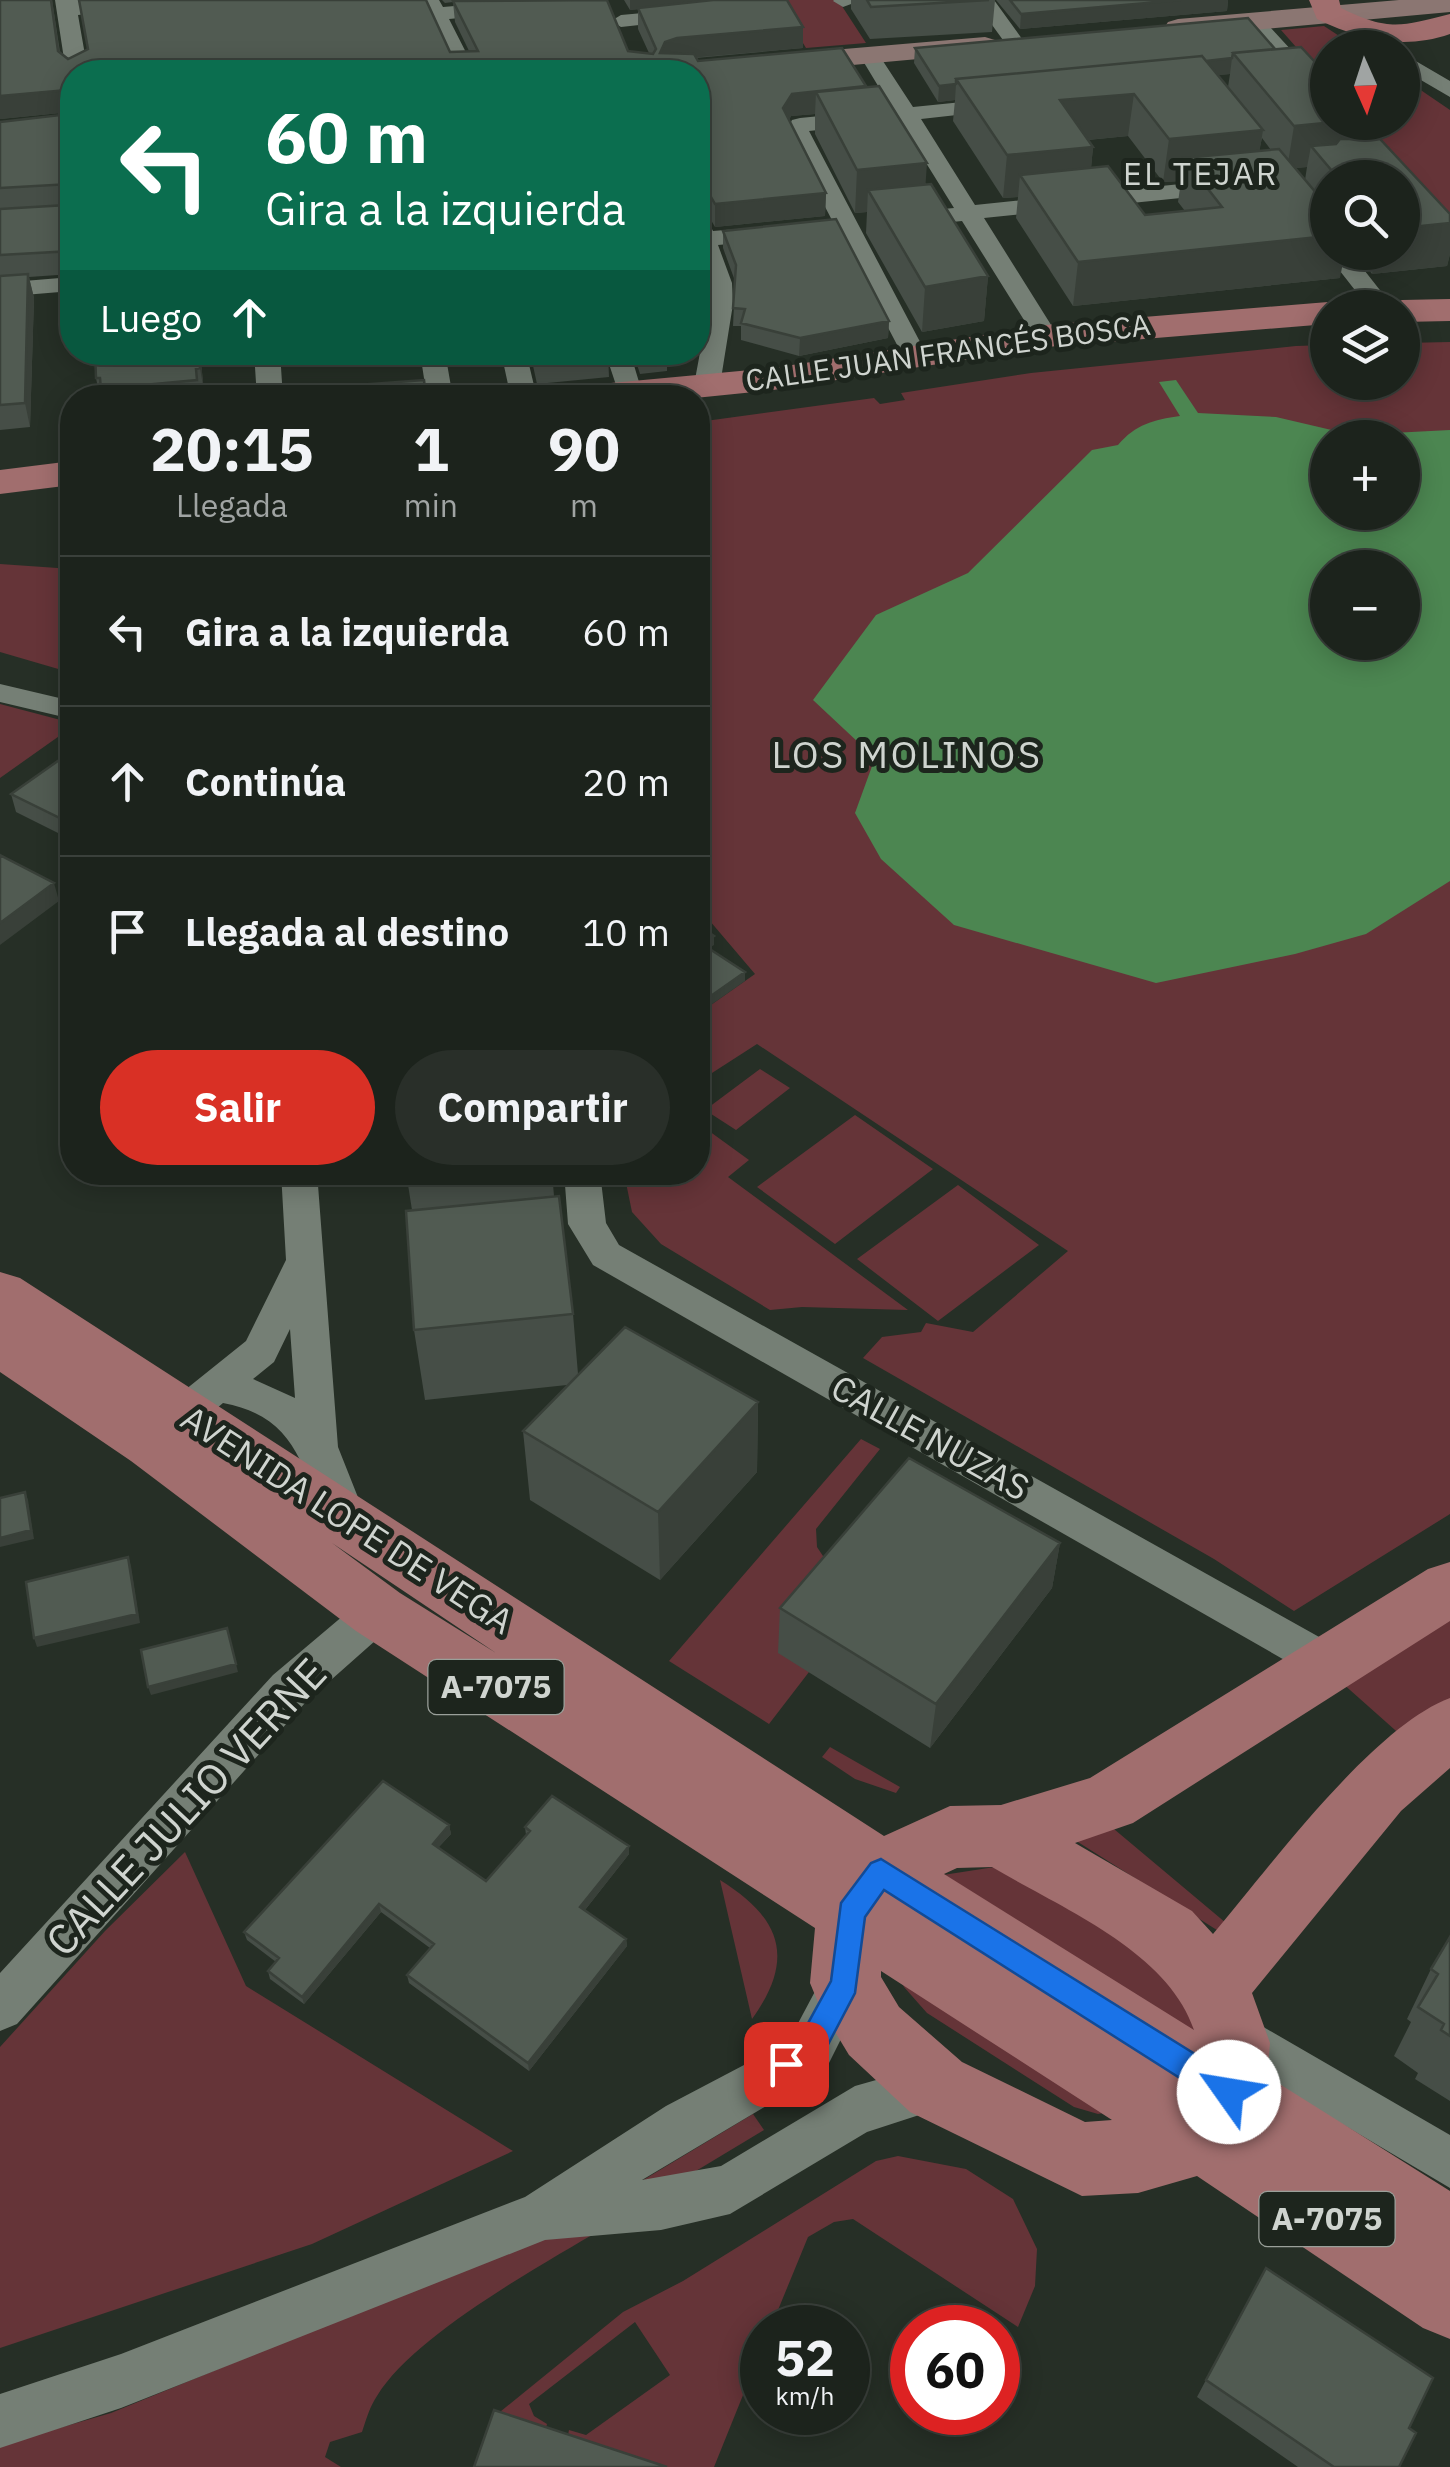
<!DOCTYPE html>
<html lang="es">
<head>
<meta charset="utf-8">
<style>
  body { margin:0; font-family:"IBM Plex Sans",sans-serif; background:#292f29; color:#f1f3f6; height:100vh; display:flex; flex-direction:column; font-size:38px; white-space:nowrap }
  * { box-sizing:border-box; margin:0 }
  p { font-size:32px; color:#a0a4a3 }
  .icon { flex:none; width:55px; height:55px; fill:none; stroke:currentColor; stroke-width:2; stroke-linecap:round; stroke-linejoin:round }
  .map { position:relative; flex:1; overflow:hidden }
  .details { position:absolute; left:60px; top:385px; width:650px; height:800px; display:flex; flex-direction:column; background:#1c231c; border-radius:40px; box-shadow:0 5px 25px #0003,0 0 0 2px #3a403b }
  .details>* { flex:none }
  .guide { position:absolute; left:60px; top:60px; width:650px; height:305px; border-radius:40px; box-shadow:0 5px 25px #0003,0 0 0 2px #3a403b; background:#0b6e4f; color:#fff; overflow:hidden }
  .needle { width:65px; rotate:177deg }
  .fabs { position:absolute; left:1310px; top:30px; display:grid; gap:20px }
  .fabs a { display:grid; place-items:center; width:110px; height:110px; border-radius:50%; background:#1c231c; box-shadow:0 5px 25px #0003,0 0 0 2px #3a403b; font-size:50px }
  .speed { position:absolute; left:740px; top:2305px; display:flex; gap:20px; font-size:50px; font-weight:700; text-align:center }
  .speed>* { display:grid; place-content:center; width:130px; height:130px; border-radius:50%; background:#1c231c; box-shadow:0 5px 25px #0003,0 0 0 2px #3a403b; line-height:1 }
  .speed small { font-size:25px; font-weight:400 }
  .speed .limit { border:15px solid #d22; background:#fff; color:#111 }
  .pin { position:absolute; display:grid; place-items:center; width:85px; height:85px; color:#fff; margin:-42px; border-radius:20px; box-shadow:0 5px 15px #0006 }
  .me { position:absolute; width:110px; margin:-55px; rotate:302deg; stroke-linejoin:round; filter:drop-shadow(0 0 8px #0008) }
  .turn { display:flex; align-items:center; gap:35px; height:210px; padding:0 40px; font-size:45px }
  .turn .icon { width:130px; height:130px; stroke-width:2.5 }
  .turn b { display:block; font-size:70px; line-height:85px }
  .then { display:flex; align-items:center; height:95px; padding:0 40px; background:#0003; gap:20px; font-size:38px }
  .eta { display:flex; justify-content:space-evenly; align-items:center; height:170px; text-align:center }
  .eta b { font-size:60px; font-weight:700; line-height:70px }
  .button { display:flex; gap:20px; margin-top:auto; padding:20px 40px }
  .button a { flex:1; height:115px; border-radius:60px; background:#d93025; color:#fff; font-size:40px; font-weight:700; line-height:115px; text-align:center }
  .button a+a { background:#292f29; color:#f1f3f6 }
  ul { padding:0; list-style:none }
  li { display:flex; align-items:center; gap:30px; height:150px; padding:0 40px; border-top:2px solid #3a403b }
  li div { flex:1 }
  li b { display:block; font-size:38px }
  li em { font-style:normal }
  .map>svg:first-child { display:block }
</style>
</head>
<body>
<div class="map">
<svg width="1450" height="2467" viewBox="0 0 1450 2467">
  <rect width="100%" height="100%" fill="#262f26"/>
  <path fill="#653438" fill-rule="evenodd" d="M777 0H838L866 43 806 48Z
    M1324 26 1356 47 1328 48 1327 82 1281 30Z
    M1403 78 1450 110V217L1364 123 1402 122Z
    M1450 342V1514L1294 1611 1214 1559 863 1358 882 1337 921 1332 926 1323 973 1332 1068 1251 757 1044 698 1082V1014L755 974 698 907V422L874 398 880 404 905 400 901 393 1031 373 1296 346 1327 345 1328 382H1402L1403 343ZM1328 438H1402V512H1328ZM1328 568H1402V642H1328Z
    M0 564 72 569V673L0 652Z
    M0 704 72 723V727L0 778Z
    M760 1069 790 1088 736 1130 705 1110Z
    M855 1115 933 1169 835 1244 757 1187Z
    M698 1123 749 1160 728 1177 908 1310 802 1307 770 1310 661 1244 632 1212 624 1173 698 1172Z
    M958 1185 1039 1245 938 1321 857 1259Z
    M861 1439 880 1449 816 1529 817 1547 831 1568 809 1672 769 1724 669 1661Z
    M1450 1613V1702L1404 1738 1341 1682Z
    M830 1747 900 1787 896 1793 855 1779 822 1757Z
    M1108 1824 1226 1923 1220 1932 1070 1837Z
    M185 1852 246 1986 513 2151 312 2244 0 2348V2047L105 1931Z
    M1001 1866 1171 1972 1202 2038 943 1875Z
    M720 1880C781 1918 796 1958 752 2019Z
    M892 1958 1120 2110 1098 2114 1074 2107 927 2013 904 1987Z
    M753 2114 764 2130 666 2189 625 2191Z
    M898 2156 966 2169 1013 2199 1037 2249 1035 2286 1018 2327 853 2219 834 2222 808 2237 771 2327 762 2328V2348L714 2467H649L567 2440 569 2430 586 2435 670 2375 635 2322 529 2404 534 2416 547 2424 545 2432 495 2416 623 2312 683 2281 876 2161Z
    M602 2229C540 2266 414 2335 377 2396 370 2406 366 2420 362 2432L330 2442 325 2457 341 2467H0V2445L111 2413 537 2238Z"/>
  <path fill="#4c8651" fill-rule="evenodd" d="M1176 380 1198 413 1276 417 1353 435 1450 430V881L1366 934 1295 954 1156 983 954 925 881 859 855 813 875 758 813 700 876 615 968 573 1092 450 1118 445C1136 424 1153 420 1180 416L1159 382ZM1328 438H1402V512H1328ZM1328 568H1402V642H1328Z"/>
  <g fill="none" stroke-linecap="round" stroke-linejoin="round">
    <path fill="#757f75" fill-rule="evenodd" d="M55 0H183L173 6 78 15 88 72H72V77L66 72Z
      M419 0H439L443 7 502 2 512 8 502 14 449 19 476 72H455Z
      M862 0 843 7 833 1 834 0Z
      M974 0H994L1025 43 1022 47H1008Z
      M687 9 697 15 694 19 621 27 611 21 621 15Z
      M1253 14 1260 16 1328 90V110L1320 109 1246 24 1243 20Z
      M1362 22 1369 24 1395 48H1372L1352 28Z
      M870 50 877 52 913 107 1002 98 1013 104 1002 110 921 119 975 205 1230 179 1241 186 1230 193 984 218 1058 336 1046 343 1034 336 962 221 901 227 889 220 901 213 954 208 900 121 809 131 928 357 915 365 906 362 786 132 792 120 800 118 892 109 860 56Z
      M1402 53 1450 81V97L1402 69Z
      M698 215 706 217 713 231 772 226 784 233 772 240 718 245 732 283 733 304 720 385 707 393 694 385 709 304 708 283 698 254Z
      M1328 249V252H1350L1394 308H1369L1329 257 1325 252Z
      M72 277V291L0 297V283Z
      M254 352H280L283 398H257Z
      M420 352H445L453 398H427Z
      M501 352H526L537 398H511Z
      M605 352H630L642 392 638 397H620Z
      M0 684 72 701V719L0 702Z
      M281 1172H317L338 1447 365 1515 359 1527 344 1532 329 1527C301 1470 299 1417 223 1403 205 1418 194 1432 170 1424L164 1413 170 1402 246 1341 286 1260ZM290 1329 295 1398 253 1379 274 1362Z
      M564 1172H600L606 1223 619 1245 1346 1652 1353 1665 1346 1678 1331 1684 1316 1678 593 1265 568 1224Z
      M378 1594 393 1599 399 1612 393 1625 305 1703 17 2024 0 2031V1973L273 1675 363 1599Z
      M845 1960 862 1967 869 1983 829 2063 778 2099 642 2180 721 2166 855 2086 936 2063 953 2070 961 2087 953 2104 867 2132 730 2214 661 2230 545 2240 121 2408 0 2448V2394L121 2354 525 2197 666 2106 744 2065 795 2029 828 1967Z
      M1229 2007 1450 2135V2188L1212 2047 1205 2030 1212 2013Z"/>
    <path fill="#8b7672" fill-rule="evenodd" d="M1399 0H1450V12L1178 37 1168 34 1164 28 1168 22 1178 19Z
      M985 37 995 40 1000 46 995 52 698 79V72H663L668 66 678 63Z"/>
    <path fill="#a16e6e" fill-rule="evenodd" d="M1309 0H1339L1341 8C1390 32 1401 26 1450 14V34C1404 50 1360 40 1317 19Z
      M1450 299V321L1402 322V308H1386L1402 300Z
      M1328 302 1342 308H1328V324L1046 347 773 390 695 398H549L555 390 568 387 773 368 1046 325Z
      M72 461V485L0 494V470Z
      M0 1272 20 1278 884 1836 950 1806 1001 1805 1090 1778 1428 1569 1450 1562V1621L1133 1823 1075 1843 1192 1911 1213 1934C1269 1868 1372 1727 1450 1698V1768L1401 1811 1252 1993 1270 2043 1267 2076 1450 2191V2339L1423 2328 1197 2176 1138 2193 1082 2196 910 2112 849 2055 820 2007 810 1983 815 1928 356 1631 131 1461 0 1372ZM332 1543 496 1653 400 1593ZM992 1867C1061 1908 1168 1951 1194 2030L944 1874 957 1868ZM881 1971 1112 2120 1085 2122 962 2062 899 2007 881 1977Z"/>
  </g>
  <path fill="#464e47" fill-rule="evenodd" d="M0 0H52L60 52 68 59 469 51 455 22 453 2 445 3 442 0H607L628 51 649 53 638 29V9L630 10 624 0H787L803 27V48L696 58 698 61 842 48 926 184 988 276 984 321 922 332 866 233 867 212 855 213 815 134V114L791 116 789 120 826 193 825 216 715 227 707 213 698 212V72H72V274L29 277 34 298 30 427 0 430V122L70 114V112L0 119Z
    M851 0H995L992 32 870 39 851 9Z
    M996 0H1228L1227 11 1020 29Z
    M915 48 1275 49 1362 122 1359 139 1450 214V254L1447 266 1372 274 1355 252H1402V178H1328V252L1340 278 1073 306 1016 218 1018 197 1003 198 953 121 955 100 938 102 914 63ZM1230 74 1228 87 1218 75ZM1128 136 1163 182 1181 181 1178 202 1185 211 1145 215 1091 168 1093 147 1088 140ZM1262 138 1271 150 1259 151ZM1307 167 1305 180 1295 168Z
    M723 231 889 321 888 338 799 356 741 340V326H733L735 281 723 248Z
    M698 241 705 304 701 324H698Z
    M95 352H200L204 392 200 393V398H100L96 378Z
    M530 352H608L609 377 537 384Z
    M633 352H676V357H667V371L640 374Z
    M72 751V840L16 812 11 794Z
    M406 1172H552L554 1196 412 1210Z
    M573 1314 578 1374 758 1402 757 1472 660 1580 530 1500 523 1431 567 1385 425 1400 414 1330Z
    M1060 1543 1052 1588 930 1748 778 1653 780 1608Z
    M449 1825 451 1834 438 1848 486 1881 526 1835 525 1827 629 1846V1854L585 1910 626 1939 627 1946 529 2071 409 1983 407 1975 430 1948 381 1912 304 2004 270 1979 268 1971 276 1962 247 1940 244 1932Z
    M1450 1937V2101L1415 2079 1418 2073 1394 2056 1411 2022 1407 2019 1431 1969Z
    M1206 2380 1409 2428 1399 2467H1298L1197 2397Z"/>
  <path fill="#394039" d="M630 0H738L630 10Z
    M1181 0H1228L1227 11 1020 29 1021 14Z
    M803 27V48L677 59 660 53 665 42 677 38Z
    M1232 58 1230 74 970 99 960 84Z
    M956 84 955 100 938 102 939 86Z
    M67 90 72 112 0 119V96Z
    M816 92 815 114 791 116 783 130V108L792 94Z
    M1134 94 1128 136 1055 143 1060 100Z
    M1335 122H1362L1354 163 1311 146 1307 167 1287 169 1294 126Z
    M1263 130 1256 173 1184 158 1181 181 1163 182 1169 139Z
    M1093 147 1089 190 1020 175 1018 197 1003 198 1007 155Z
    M927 163 924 206 868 190 867 212 855 213 857 170Z
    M826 193 825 216 715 227V204Z
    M1450 223V254L1447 266 1372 274 1377 252H1402V228Z
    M1328 236V252H1345L1340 278 1073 306 1078 262Z
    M28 274 34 298 30 427 25 403Z
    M988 276 984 321 922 332 925 287Z
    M705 280V304L701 324V300Z
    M889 321 888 338 799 356 800 338Z
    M198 352H200L204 392 200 368Z
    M72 819V840L68 822Z
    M54 883 59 901 0 945V923Z
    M714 936V945L702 953V944Z
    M745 972V981L698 1014V1005Z
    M758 1402 757 1472 660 1580 658 1512Z
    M25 1492 28 1500 34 1539 0 1547V1538Z
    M1060 1543 1052 1588 930 1748 936 1704Z
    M128 1557 131 1566 140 1623 37 1647 34 1638Z
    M227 1628 238 1672 151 1695 148 1687Z
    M449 1825 451 1834 434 1852 433 1844Z
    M629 1846V1854L581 1915 580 1907Z
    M379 1904 381 1912 304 2004 302 1997Z
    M626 1939 627 1946 529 2071 528 2063Z"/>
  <path fill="#515b52" stroke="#394039" stroke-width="2.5" d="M0 0H51L58 51 68 59 88 49 79 0H426L450 52 478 51 453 1 607 0 628 51 653 54 656 49 638 8 713 0H787L803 27 677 38 665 42 660 53 694 54 698 61 842 48 866 86 792 94 783 108 826 193 715 204 707 190 698 189V72H72V251L0 255V209L67 205 71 201 70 184 0 188V122L70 114 71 94 67 90 0 96Z
    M867 0H989L871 7Z
    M1010 0H1181L1021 14Z
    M1248 18 1275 49 1233 53 1232 58 1206 61 1202 56 956 79V84L939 86 915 48Z
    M1301 47 1328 76V122H1335L1294 126 1233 53Z
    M1202 56 1263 130 1169 139 1134 94 1060 100 1093 147 1007 155 956 79Z
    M879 86 927 163 857 170 816 92Z
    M1340 139H1380L1450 214V223L1402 228V178H1338L1311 146 1336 144Z
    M1279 149 1328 207V236L1078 262 1020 175 1108 166 1145 215 1222 207 1184 158Z
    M931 184 988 276 925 287 868 190Z
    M836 219 889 321 800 338 741 323 745 309 733 308 736 265 723 231Z
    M698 241 704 260 705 280 701 300H698Z
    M28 274 25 403 0 405V276Z
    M95 352H198L200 368 196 369 197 380 101 389 100 378H96Z
    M534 352H608V353L536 359Z
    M424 380 426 398H319L318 388Z
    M72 751V819L68 822 11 794Z
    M0 855 54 883 0 923Z
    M698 925 714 936 702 944 745 972 698 1005Z
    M559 1196 573 1314 414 1330 406 1211Z
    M625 1327 758 1402 658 1512 523 1431Z
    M909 1458 1060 1543 936 1704 780 1608Z
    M25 1492 31 1530 0 1538V1498Z
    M128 1557 137 1614 34 1638 26 1582Z
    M227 1628 236 1664 148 1687 141 1650Z
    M383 1781 449 1825 433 1844 486 1881 530 1831 525 1827 552 1796 629 1846 580 1907 626 1939 528 2063 407 1975 434 1944 379 1904 302 1997 268 1971 279 1958 244 1932Z
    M1450 1937V2036L1441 2030 1444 2024 1418 2007 1438 1974 1431 1969Z
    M1266 2268 1433 2378 1409 2428 1416 2433 1399 2467H1334L1206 2380Z
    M494 2410 667 2467H474Z"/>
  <path fill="#1a73e8" stroke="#114b97" stroke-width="2.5" d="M881 1859 1240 2082 1244 2092 1240 2103 1229 2107 1219 2103 884 1890 865 1917 855 1993 822 2056 786 2079 775 2074 771 2064 775 2054 801 2036 831 1981 841 1903 871 1863Z"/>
  <g text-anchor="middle" stroke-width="10" stroke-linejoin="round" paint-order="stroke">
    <g font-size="30" fill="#cfd4cf" stroke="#1d251d">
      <text transform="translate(948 353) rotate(-8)" y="10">CALLE JUAN FRANCÉS BOSCA</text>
    </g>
    <g font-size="32" letter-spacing="2.5" fill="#cfd4cf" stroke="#1d251d">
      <text x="1201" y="185">EL TEJAR</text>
    </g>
    <g fill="#1d251d" stroke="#9aa09a" stroke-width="2.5">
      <rect x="428.5" y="1660" width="135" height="54" rx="8"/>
      <rect x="1259.5" y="2192" width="135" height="54" rx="8"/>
    </g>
    <g font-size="32" font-weight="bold" fill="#cfd4cf">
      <text x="496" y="1698">A-7075</text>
      <text x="1327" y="2230">A-7075</text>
    </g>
    <g font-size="35" fill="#cfd4cf" stroke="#1d251d">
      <text transform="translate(930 1438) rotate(29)" y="12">CALLE NUZAS</text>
      <text transform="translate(347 1520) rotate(33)" y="12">AVENIDA LOPE DE VEGA</text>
    </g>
    <g font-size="38" letter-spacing="2.5" fill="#cfd4cf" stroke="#1d251d">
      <text x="907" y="768">LOS MOLINOS</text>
    </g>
    <g font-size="42" fill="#cfd4cf" stroke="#1d251d">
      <text transform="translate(186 1807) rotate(-47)" y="15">CALLE JULIO VERNE</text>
    </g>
  </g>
</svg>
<div class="fabs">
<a><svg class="needle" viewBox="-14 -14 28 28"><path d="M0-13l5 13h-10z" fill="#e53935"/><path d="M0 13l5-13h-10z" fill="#a0a4a3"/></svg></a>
<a><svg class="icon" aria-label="search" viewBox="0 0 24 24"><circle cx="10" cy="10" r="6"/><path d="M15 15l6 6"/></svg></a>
<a><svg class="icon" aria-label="layers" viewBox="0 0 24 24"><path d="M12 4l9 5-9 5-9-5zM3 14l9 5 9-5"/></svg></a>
<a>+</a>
<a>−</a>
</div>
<div class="speed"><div>52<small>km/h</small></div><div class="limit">60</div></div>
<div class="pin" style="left:786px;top:2064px;background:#d93025"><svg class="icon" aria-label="arrive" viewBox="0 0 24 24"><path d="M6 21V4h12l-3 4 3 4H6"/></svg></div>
<svg class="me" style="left:1229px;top:2092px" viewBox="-20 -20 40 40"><circle r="19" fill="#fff"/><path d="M0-13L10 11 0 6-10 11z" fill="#1a73e8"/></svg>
<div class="guide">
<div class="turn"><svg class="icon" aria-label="left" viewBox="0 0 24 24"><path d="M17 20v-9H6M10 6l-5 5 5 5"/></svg><div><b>60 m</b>Gira a la izquierda</div></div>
<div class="then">Luego<svg class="icon" aria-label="ahead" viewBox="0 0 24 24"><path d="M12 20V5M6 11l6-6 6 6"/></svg></div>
</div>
<section class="details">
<div class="eta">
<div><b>20:15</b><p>Llegada</p></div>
<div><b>1</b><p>min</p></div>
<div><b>90</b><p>m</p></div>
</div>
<ul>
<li><svg class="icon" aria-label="left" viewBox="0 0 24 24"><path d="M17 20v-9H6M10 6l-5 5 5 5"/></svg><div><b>Gira a la izquierda</b></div><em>60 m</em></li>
<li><svg class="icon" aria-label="ahead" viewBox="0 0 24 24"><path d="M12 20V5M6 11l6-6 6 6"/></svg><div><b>Continúa</b></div><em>20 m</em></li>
<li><svg class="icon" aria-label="arrive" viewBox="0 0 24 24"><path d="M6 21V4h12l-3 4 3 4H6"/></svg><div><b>Llegada al destino</b></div><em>10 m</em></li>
</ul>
<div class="button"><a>Salir</a><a>Compartir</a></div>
</section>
</div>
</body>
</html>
